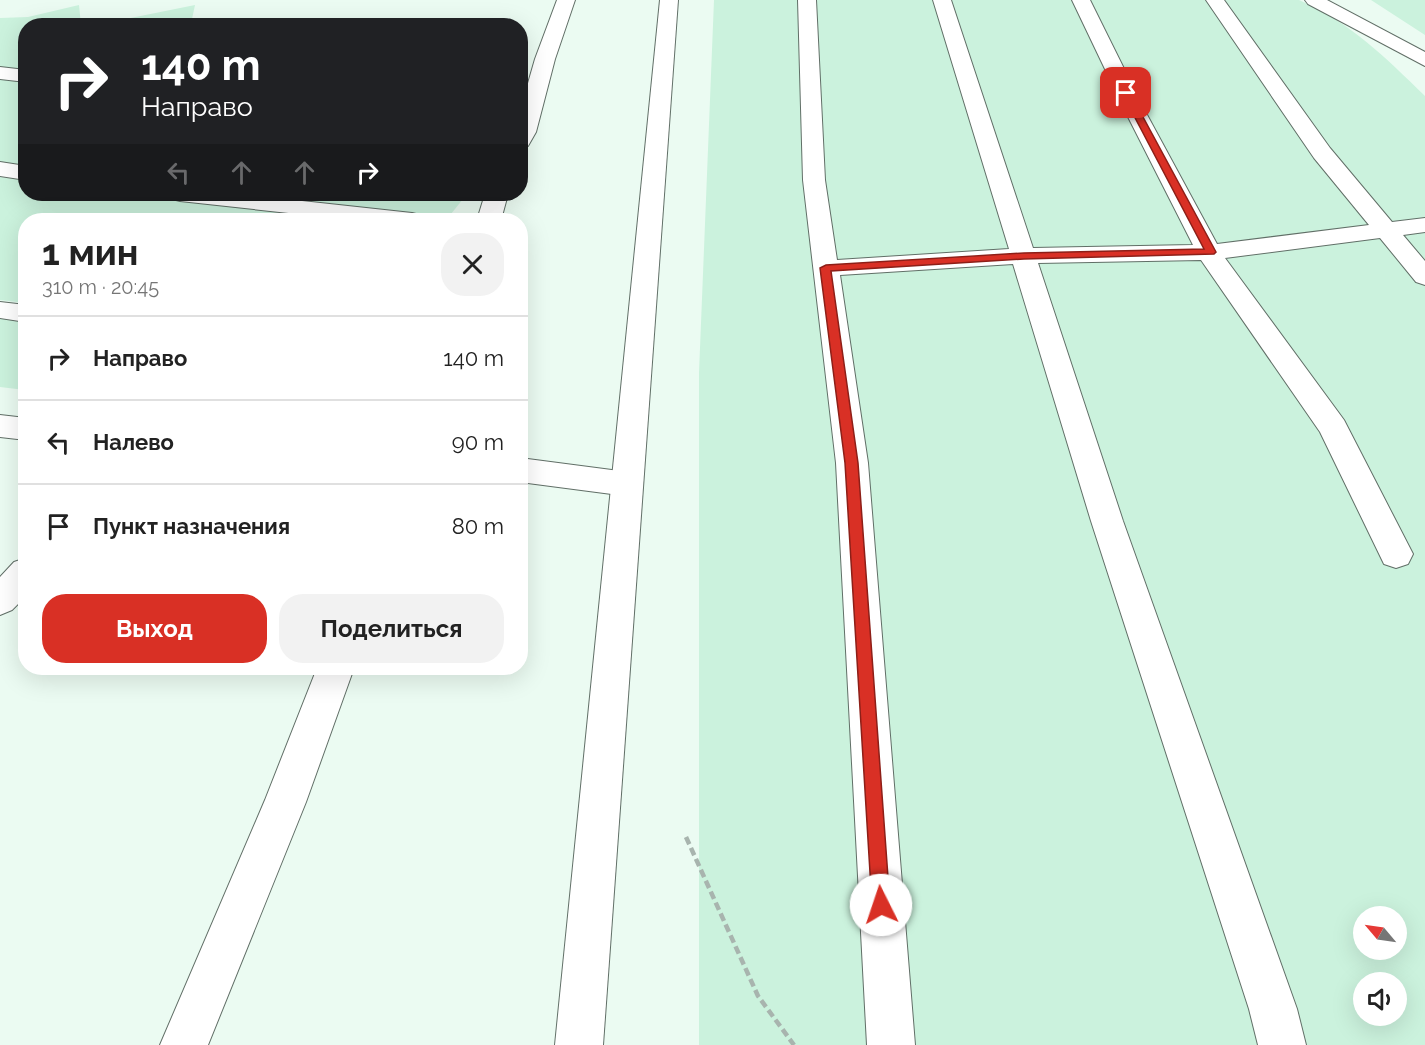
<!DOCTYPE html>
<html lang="ru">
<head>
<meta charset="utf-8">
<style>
  body { margin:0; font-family:Raleway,sans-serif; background:#f2f2f2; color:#222; height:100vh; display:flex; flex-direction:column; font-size:22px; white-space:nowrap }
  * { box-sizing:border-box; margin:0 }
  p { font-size:20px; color:#767676 }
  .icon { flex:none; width:33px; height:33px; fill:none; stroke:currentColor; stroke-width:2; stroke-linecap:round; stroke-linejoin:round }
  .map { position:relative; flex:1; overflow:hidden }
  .details { position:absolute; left:18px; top:213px; width:510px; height:462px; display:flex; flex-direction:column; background:#fff; border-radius:24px; box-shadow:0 6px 24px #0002 }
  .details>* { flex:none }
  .banner { position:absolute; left:18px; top:18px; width:510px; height:183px; border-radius:24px; box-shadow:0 6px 24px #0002; background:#202124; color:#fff; overflow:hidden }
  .needle { width:39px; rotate:299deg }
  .fabs { position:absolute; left:1353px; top:906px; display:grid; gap:12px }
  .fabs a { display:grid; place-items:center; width:54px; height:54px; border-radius:50%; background:#fff; box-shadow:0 6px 24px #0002; font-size:30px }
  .pin { position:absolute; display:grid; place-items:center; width:51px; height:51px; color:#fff; margin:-26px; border-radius:12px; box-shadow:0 3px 9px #0006 }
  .me { position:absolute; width:66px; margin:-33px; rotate:356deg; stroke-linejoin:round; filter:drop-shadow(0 0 4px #0008) }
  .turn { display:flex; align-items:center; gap:21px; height:126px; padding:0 24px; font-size:27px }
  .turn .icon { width:78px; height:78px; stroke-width:2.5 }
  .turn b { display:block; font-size:42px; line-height:51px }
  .lanes { display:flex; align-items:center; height:57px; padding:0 24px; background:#0003; justify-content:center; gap:30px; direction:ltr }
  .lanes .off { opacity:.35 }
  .round { display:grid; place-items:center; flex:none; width:63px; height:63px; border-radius:24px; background:#f2f2f2 }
  .head { display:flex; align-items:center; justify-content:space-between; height:102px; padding:0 24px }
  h1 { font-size:36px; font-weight:700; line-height:45px }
  .button { display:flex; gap:12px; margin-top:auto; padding:12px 24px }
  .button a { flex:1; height:69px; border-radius:24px; background:#d93025; color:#fff; font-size:24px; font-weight:700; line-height:69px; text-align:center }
  .button a+a { background:#f2f2f2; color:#222 }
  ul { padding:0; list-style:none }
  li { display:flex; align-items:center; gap:18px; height:84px; padding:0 24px; border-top:2px solid #e0e0e0 }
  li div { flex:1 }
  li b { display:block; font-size:22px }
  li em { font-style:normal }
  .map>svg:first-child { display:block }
</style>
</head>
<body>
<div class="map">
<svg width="1425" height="1045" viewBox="0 0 1425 1045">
  <rect width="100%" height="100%" fill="#ebfbf2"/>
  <path fill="#cbf2dd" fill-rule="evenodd" d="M714 0H1299C1351 23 1385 57 1425 96V1045H699V373ZM1364 916H1396V950H1364ZM1364 982H1396V1016H1364Z
    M1371 0H1425V35Z
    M79 5 81 25 26 26 25 71 0 68V18L28 17Z
    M195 5 192 19 158 25H96Z
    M0 78 25 81V166L0 162Z
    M0 177 25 180 26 194H130L343 220H26L25 303 0 300Z
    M246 194H467L447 219Z
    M0 316 25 319V390L0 387Z"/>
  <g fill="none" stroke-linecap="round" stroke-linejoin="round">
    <defs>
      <path id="minor" d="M557 0H575L555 59 536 132 528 146 520 147V111L535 59Z
        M798 0H816L825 180 837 260 1009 249 933 0H951L1033 248 1193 245 1125 111 1072 0H1090L1145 111 1217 244 1369 225 1314 158 1206 0H1224L1330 148 1392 222 1425 218V232L1403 235 1425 261V285L1416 282 1380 238 1225 258 1344 420 1413 554 1408 564 1396 568 1384 564 1320 432 1201 260 1038 263 1123 521 1297 1009 1306 1045H1258L1249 1009 1091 521 1013 264 840 275 868 463 915 1045H867L836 463 803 180Z
        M1305 0H1327L1425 52V66L1308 4Z
        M0 67 26 70V82L0 79Z
        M0 162 26 166V180L0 176Z
        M168 194H238L412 213 420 215 424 220H353L180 201 172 199Z
        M485 194H508L501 220H477Z
        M0 302 26 305V322L0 318Z
        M0 415 26 418V440L0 437Z
        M520 458 627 472 638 476 643 484 638 492 627 496 520 482Z
        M26 558V596L12 610 0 615V577L14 562Z
        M317 668H354L306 802 208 1045H160L265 800Z"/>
      <path id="major" d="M660 0H678L603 1045H555Z"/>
    </defs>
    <use href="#minor" stroke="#616f67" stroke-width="2"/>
    <use href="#major" stroke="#616f67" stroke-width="2"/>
    <path stroke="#a8b4ae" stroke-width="4.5" stroke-dasharray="8 4" stroke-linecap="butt" d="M686 837 758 996 794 1045"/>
    <use href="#minor" fill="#fff" fill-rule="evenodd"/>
    <use href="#major" fill="#fff" fill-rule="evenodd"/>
  </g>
  <path fill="#d93025" stroke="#8d1f18" stroke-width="1.5" d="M1126 90 1130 93 1216 252 1214 254 1024 259 831 271 858 463 890 905 888 912 881 914 875 912 872 905 845 463 820 268 826 265 1024 253 1204 249 1122 93Z"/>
</svg>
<div class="fabs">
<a><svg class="needle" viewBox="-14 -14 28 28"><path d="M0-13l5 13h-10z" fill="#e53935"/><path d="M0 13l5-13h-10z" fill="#767676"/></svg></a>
<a><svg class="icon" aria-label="sound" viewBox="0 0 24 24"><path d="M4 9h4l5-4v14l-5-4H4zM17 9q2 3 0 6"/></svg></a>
</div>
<div class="pin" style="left:1126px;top:93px;background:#d93025"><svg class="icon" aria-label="arrive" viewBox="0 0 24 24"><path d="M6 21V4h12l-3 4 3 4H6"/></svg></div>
<svg class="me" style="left:881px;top:905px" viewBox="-20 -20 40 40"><circle r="19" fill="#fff"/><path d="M0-13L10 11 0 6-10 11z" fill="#d93025"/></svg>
<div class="banner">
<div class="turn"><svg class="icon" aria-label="right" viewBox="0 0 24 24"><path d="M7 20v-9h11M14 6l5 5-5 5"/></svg><div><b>140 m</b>Направо</div></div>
<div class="lanes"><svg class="icon off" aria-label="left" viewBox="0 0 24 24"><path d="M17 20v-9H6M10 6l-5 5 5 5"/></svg><svg class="icon off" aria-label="ahead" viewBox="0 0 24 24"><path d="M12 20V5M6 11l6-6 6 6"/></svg><svg class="icon off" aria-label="ahead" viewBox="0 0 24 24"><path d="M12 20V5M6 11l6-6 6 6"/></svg><svg class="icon" aria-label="right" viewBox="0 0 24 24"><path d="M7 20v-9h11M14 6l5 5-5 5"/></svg></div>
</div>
<section class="details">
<div class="head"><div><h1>1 мин</h1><p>310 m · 20:45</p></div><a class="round"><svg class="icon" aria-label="close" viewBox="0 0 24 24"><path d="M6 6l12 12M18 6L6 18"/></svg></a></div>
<ul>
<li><svg class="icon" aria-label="right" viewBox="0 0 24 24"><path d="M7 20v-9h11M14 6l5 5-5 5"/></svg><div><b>Направо</b></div><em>140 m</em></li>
<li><svg class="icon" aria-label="left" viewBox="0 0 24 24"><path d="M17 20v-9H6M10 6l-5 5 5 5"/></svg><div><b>Налево</b></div><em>90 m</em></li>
<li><svg class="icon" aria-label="arrive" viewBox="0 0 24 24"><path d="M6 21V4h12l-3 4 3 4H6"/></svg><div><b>Пункт назначения</b></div><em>80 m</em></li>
</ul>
<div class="button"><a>Выход</a><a>Поделиться</a></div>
</section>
</div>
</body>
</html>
